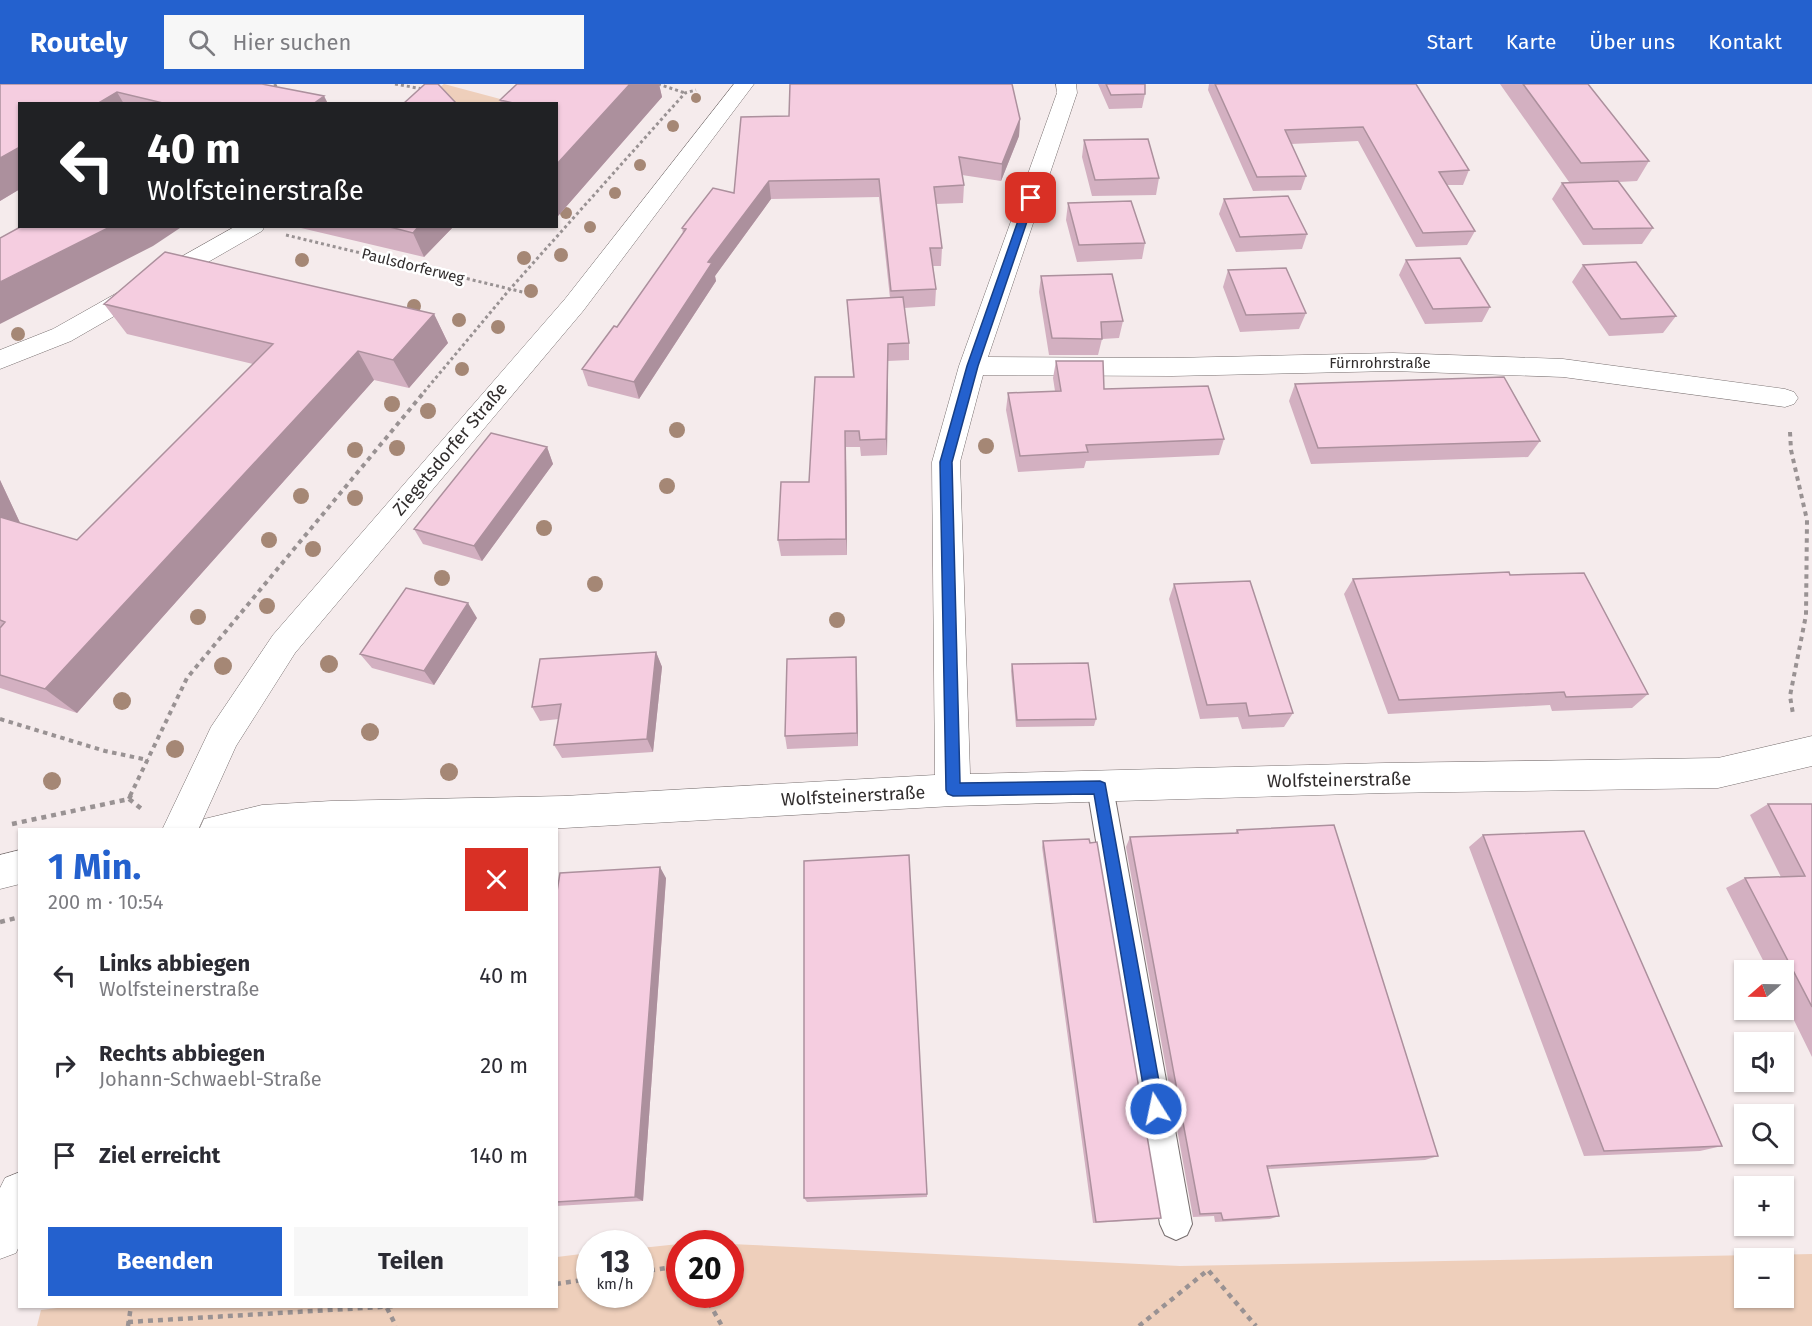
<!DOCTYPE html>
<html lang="de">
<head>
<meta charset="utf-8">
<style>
  body { margin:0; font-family:"Fira Sans",sans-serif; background:#f7f7f7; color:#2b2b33; height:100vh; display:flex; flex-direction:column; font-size:22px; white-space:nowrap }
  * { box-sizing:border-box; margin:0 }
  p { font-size:20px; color:#7c7c81 }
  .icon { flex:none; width:33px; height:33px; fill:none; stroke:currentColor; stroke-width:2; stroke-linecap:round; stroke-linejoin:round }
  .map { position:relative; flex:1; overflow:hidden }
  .drawer { position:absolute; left:18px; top:744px; width:540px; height:480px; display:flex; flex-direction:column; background:#fff; border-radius:0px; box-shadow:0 2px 4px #0004 }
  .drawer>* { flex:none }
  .top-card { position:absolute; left:18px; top:18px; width:540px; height:126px; border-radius:0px; box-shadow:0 2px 4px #0004; background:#202124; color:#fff; overflow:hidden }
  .needle { width:39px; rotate:250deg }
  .buttons { position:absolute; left:1734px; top:876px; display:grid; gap:12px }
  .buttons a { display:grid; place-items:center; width:60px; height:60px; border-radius:0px; background:#fff; box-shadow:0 2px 4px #0004; font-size:30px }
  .speed { position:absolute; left:576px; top:1146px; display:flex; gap:12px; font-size:30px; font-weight:700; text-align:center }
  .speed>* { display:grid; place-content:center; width:78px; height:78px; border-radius:50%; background:#fff; box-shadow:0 2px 4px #0004; line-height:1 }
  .speed small { font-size:15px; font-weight:400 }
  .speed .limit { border:9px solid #d22; background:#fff; color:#111 }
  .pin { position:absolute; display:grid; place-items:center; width:51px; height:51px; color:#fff; margin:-26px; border-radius:12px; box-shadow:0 3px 9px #0006 }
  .me { position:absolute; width:66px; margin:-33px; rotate:350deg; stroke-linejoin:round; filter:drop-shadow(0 0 4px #0008) }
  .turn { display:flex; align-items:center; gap:21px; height:126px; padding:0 30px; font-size:27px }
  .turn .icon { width:78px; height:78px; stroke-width:2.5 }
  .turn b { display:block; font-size:42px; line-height:51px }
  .round { display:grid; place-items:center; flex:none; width:63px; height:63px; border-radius:0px; background:#f7f7f7 }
  .summary { display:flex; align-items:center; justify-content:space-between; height:102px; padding:0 30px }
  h1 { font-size:36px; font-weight:700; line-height:45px; color:#2461ce }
  .cta { display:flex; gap:12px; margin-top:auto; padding:12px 30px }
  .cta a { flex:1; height:69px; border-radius:0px; background:#2461ce; color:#fff; font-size:24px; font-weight:700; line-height:69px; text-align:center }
  .cta a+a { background:#f7f7f7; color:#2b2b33 }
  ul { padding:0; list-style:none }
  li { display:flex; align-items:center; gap:18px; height:90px; padding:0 30px }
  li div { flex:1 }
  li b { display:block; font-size:22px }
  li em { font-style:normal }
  header { display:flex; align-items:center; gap:36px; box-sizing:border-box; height:84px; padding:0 30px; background:#2461ce; color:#fff }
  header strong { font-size:28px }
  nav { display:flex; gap:33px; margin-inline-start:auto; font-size:21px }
  .search { width:420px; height:54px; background:#f7f7f7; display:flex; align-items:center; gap:15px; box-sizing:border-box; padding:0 21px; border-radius:0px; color:#7c7c81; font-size:22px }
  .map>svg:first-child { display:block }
</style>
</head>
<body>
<header>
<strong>Routely</strong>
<div class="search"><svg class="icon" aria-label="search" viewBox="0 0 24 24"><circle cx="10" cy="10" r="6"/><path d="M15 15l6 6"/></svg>Hier suchen</div>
<nav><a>Start</a><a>Karte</a><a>Über uns</a><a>Kontakt</a></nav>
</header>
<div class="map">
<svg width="1812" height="1242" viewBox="0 0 1812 1242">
  <rect width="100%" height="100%" fill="#f5ebec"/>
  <path fill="#eecfbb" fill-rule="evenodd" d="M444 0 504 16 499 20H418Z
    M679 1160 680 1210H730L731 1160 1180 1182 1812 1170V1242H37L41 1226 73 1222H556L557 1173 589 1169 590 1210H640L641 1164ZM1744 1174H1784V1214H1744Z"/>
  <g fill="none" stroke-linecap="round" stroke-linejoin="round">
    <defs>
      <path id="service" d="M1100 692 1109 695 1113 703 1192 1140 1187 1151 1176 1156 1165 1151 1160 1140 1087 703 1091 695Z"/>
      <path id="minor" d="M1056 0H1076L1077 9 988 273 1172 274 1393 269 1563 275 1785 305 1794 308 1798 314 1794 320 1785 323 1563 293 1393 287 1172 292 983 291 960 378 970 690 1385 679 1718 674 1812 652V682L1718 704 1385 709 953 722 564 744 199 746 204 735 262 721 331 717 564 712 935 691 932 378 959 282 1057 9Z
        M236 142H265L262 147 71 257 0 285V266L53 245Z
        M20 766V800L0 805V771Z"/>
      <path id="tertiary" d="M734 0H754L583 227 295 569 236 662 198 746H162L211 643 273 551 565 215Z
        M20 1088V1160L16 1169 0 1175V1104L5 1094Z"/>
    </defs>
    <use href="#service" stroke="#776f6f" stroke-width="2"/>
    <use href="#minor" stroke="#776f6f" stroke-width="1"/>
    <use href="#tertiary" stroke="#776f6f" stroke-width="1"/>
    <path stroke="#999293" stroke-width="3" stroke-dasharray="3 3" stroke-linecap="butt" d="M395 0 423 5
      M658 0 685 9
      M274 2 278 0
      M286 151 535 211
      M424 308 510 205 685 9 696 6"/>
    <path stroke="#999293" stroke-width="4" stroke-dasharray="4.5 4.5" stroke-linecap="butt" d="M1790 348 1791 366 1807 436 1806 531 1790 612 1793 630
      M0 635 105 667 148 676
      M130 712 187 594 425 307"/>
    <path stroke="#999293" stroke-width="4.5" stroke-dasharray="5 5" stroke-linecap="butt" d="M129 715 131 711
      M129 715 143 726
      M12 740 129 715
      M0 838 20 833
      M640 1188 680 1182
      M556 1200 590 1195
      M704 1210 722 1242
      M387 1224 396 1242
      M128 1238 397 1222
      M128 1242 131 1222
      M1139 1242 1208 1186 1256 1242"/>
    <use href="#service" fill="#fff" fill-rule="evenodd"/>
    <use href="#minor" fill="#fff" fill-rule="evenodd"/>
    <use href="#tertiary" fill="#fff" fill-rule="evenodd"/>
  </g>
  <g fill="#a58775">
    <circle cx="696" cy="14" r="5"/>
    <circle cx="673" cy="42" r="6"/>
    <circle cx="640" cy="81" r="6"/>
    <circle cx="615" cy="109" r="6"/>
    <circle cx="566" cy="129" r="6"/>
    <circle cx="590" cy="143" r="6"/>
    <circle cx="561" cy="171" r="7"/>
    <circle cx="524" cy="174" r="7"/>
    <circle cx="302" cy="176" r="7"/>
    <circle cx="531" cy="207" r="7"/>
    <circle cx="414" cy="222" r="7"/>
    <circle cx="459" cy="236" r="7"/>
    <circle cx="498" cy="243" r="7"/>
    <circle cx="18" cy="250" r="7"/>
    <circle cx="462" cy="285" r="7"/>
    <circle cx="392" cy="320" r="8"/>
    <circle cx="428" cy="327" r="8"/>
    <circle cx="677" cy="346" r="8"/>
    <circle cx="986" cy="362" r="8"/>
    <circle cx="397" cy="364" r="8"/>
    <circle cx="355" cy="366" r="8"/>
    <circle cx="667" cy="402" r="8"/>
    <circle cx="301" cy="412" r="8"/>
    <circle cx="355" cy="414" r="8"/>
    <circle cx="544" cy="444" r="8"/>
    <circle cx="269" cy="456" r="8"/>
    <circle cx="313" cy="465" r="8"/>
    <circle cx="442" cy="494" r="8"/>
    <circle cx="595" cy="500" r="8"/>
    <circle cx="267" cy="522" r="8"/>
    <circle cx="198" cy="533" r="8"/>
    <circle cx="837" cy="536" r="8"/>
    <circle cx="329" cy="580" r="9"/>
    <circle cx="223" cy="582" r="9"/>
    <circle cx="122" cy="617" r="9"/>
    <circle cx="370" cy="648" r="9"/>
    <circle cx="175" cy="665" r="9"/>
    <circle cx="449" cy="688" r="9"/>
    <circle cx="52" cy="697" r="9"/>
  </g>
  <path fill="#d3b0c1" d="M0 0 324 12 328 20H20V105L0 117Z
    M517 0H659L662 13 558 132 556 131V20H501L500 16Z
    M1098 0H1145V10L1142 24 1109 25Z
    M1209 0H1416L1469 86 1463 101H1447L1475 147 1467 161 1416 163 1358 57 1291 60 1306 92 1301 106 1253 107 1208 6Z
    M1500 0H1588L1649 77 1637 97 1619 98 1653 144 1642 160 1583 161 1552 115 1562 99 1569 98Z
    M741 33 1020 35 1019 52 1001 97 962 91 964 101 963 119 936 120 942 164 941 182H933L936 205 935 222 904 224 909 259V276L888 277 887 371 861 372 860 363H846L847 471 781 472 778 456 809 398 853 293 847 216 890 214 879 113 771 115 715 192 716 197 639 315 588 302 582 285 617 243 683 149 682 144 734 109Z
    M1084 56 1159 94 1156 111 1092 112 1082 73Z
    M1224 115 1307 150 1302 165 1236 168 1219 130Z
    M1068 119 1145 159 1142 175 1077 178 1066 136Z
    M300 142H454L424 173 301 144Z
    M1406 176 1490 223 1482 238 1425 240 1399 191Z
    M1583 181 1676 232 1663 249 1609 252 1572 198Z
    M1228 186 1306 229 1299 245 1240 248 1223 203Z
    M1041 192 1123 237 1119 254 1102 255 1098 271H1049L1039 208Z
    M104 220 434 230 448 259 409 304 374 296 77 629 0 604V396L20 439 77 456 253 280 127 250Z
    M1056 277 1104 305 1224 355 1219 371 1086 377 1084 384 1018 388 1006 326 1008 309 1055 307 1053 294Z
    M1295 300 1540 357 1528 373 1311 380 1289 317Z
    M547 363 553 380 482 477 423 460 414 445Z
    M1510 491 1648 610 1632 624 1552 627 1550 621 1388 630 1344 510 1353 495Z
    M1174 500 1293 629 1284 643 1242 645 1238 633 1200 635 1169 515Z
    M477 534 434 601 372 584 360 570Z
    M656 568 662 583 653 668 562 674 554 661 559 635 540 637 532 623Z
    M856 573 858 662 787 665 785 652Z
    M1012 580 1096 635 1094 642 1016 643 1011 587Z
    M1768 720H1812V973L1784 916V886H1768L1726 804 1745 794 1781 793 1750 731Z
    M1237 746 1438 1072 1425 1076 1268 1085 1279 1132 1270 1135 1215 1138 1214 1132 1193 1133 1126 763 1130 753 1235 749Z
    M1483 751 1722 1062 1700 1067 1584 1072 1469 763Z
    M1043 757 1161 1134 1157 1135 1093 1139 1042 763Z
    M666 794 643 1117 556 1122V814Z
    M927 1110V1113L807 1118 804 1114Z"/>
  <path fill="#ac909d" d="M630 0H659L662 13 558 132 556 127V81Z
    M117 8 124 20H97Z
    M324 12 328 20H313Z
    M1020 35 1019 52 1001 97 1002 80Z
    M20 63V105L0 117V74Z
    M769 97 771 115 715 192 716 197 639 315 634 298 708 178Z
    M112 142H183L153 162 0 240V198Z
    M419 142H454L424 173 413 149Z
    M434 230 448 259 409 304 393 276Z
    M888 260V277L887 371 886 355Z
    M358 267 374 296 77 629 45 605Z
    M845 347 846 363 847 471 846 455Z
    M547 363 553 380 482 477 474 462Z
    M0 396 30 460 0 434Z
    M468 519 477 534 434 601 424 587Z
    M656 568 662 583 653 668 647 655Z
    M856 573 857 587 858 662 857 649Z
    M660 783 666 794 643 1117 635 1113Z"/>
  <path fill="#f5cde0" stroke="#ac909d" stroke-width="1.5" d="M0 0H262L324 12 313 20H167L117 8 97 20H20V63L0 74Z
    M425 0H438L456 19 455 20H403Z
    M517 0H630L556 81V20H517L500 16Z
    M790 0H1012L1020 35 1002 80 959 73 964 101 934 103 942 164H930L936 205 891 207 879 95 769 97 708 178 712 179 634 298 582 285 614 242 617 243 686 145 682 144 713 104 734 109 741 33 789 32Z
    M1106 0H1145V10L1111 11Z
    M1215 0H1416L1469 86 1439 88 1475 147 1423 149 1363 43 1285 46 1306 92 1257 93Z
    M1523 0H1588L1649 77 1581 79Z
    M1148 55 1159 94 1095 96 1084 56Z
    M1618 97 1653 144 1593 145 1562 99Z
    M1288 112 1307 150 1240 153 1224 115Z
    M1131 117 1145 159 1079 161 1068 119Z
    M22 142H112L0 198V154Z
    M386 142H419L413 149Z
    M165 168 434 230 393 276 358 267 45 605 0 591V544L5 538 0 536V433L77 456 273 260 104 220Z
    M1460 174 1490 223 1433 225 1406 176Z
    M1636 178 1676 232 1621 235 1583 181Z
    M1286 184 1306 229 1246 231 1228 186Z
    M1112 190 1123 237 1101 238 1102 255 1052 254 1041 192Z
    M903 213 909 259 888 260 886 355 860 356 859 347H845L846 455 778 456 781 398H809L815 293H854L847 216Z
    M1056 277H1103L1104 305 1208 302 1224 355 1086 361 1088 368 1020 372 1008 309 1061 307Z
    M1504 293 1540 357 1318 364 1295 300Z
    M491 349 547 363 474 462 414 445Z
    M1509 488 1510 491 1584 489 1648 610 1566 613 1564 608 1399 616 1353 495Z
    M1250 497 1293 629 1249 632 1246 619 1207 621 1174 500Z
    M406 504 468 519 424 587 360 570Z
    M656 568 647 655 554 661 561 620 532 623 540 575Z
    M856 573 857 649 785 652 787 575Z
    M1088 579 1096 635 1017 636 1012 580Z
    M1768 720H1812V923L1745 794 1805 792Z
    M1334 741 1438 1072 1267 1082 1279 1132 1223 1136 1221 1129 1200 1130 1130 753 1238 749 1237 746Z
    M1584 747 1722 1062 1604 1067 1483 751Z
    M1089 755 1090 759 1097 758 1161 1134 1096 1138 1043 757Z
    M909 771 927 1110 804 1114V777Z
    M660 783 635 1113 556 1118V814L560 789Z"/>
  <path fill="#2461ce" stroke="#173f86" stroke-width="1.5" d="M1031 111 1035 114 978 282 952 378 960 699 1100 697 1105 699 1164 1025 1162 1031 1156 1034 1150 1031 1147 1025 1094 710 953 712 948 710 946 706 940 378 967 282 1026 114Z"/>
  <g text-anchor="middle" stroke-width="5" stroke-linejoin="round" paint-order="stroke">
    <g font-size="15" fill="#312d2d" stroke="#fff">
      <text transform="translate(413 182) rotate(14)" y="5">Paulsdorferweg</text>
      <text x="1380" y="284">Fürnrohrstraße</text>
    </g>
    <g font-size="18" fill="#312d2d" stroke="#fff">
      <text transform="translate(450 365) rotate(-50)" y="6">Ziegetsdorfer Straße</text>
      <text transform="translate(1339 696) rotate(-1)" y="6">Wolfsteinerstraße</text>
      <text transform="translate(853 712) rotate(-3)" y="6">Wolfsteinerstraße</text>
    </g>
  </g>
</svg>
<div class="buttons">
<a><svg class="needle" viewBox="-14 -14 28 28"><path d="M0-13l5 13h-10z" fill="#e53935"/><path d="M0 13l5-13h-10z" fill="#7c7c81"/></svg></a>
<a><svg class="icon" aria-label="sound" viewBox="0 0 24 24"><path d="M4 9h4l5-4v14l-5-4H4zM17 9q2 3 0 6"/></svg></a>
<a><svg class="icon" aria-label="search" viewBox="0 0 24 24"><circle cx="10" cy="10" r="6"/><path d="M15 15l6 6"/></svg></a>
<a>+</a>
<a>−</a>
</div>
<div class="speed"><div>13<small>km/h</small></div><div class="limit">20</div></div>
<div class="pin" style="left:1031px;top:114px;background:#d93025"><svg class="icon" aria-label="arrive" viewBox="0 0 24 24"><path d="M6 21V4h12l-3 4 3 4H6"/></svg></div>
<svg class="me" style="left:1156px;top:1025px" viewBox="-20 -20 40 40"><circle r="17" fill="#2461ce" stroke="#fff" stroke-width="3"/><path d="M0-11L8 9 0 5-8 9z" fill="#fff"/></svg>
<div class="top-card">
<div class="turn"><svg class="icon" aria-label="left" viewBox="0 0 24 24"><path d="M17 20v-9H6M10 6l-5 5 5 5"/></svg><div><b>40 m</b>Wolfsteinerstraße</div></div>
</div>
<section class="drawer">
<div class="summary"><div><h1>1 Min.</h1><p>200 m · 10:54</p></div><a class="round" style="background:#d93025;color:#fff"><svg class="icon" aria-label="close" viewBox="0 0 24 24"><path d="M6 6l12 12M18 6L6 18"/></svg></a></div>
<ul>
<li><svg class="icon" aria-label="left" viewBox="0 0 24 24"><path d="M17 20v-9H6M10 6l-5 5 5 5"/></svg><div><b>Links abbiegen</b><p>Wolfsteinerstraße</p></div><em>40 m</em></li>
<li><svg class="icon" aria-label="right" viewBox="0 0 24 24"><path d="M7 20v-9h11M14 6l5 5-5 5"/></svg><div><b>Rechts abbiegen</b><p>Johann-Schwaebl-Straße</p></div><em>20 m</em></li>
<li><svg class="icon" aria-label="arrive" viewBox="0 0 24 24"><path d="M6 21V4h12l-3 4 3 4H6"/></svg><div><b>Ziel erreicht</b></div><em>140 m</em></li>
</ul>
<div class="cta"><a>Beenden</a><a>Teilen</a></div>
</section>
</div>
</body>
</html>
